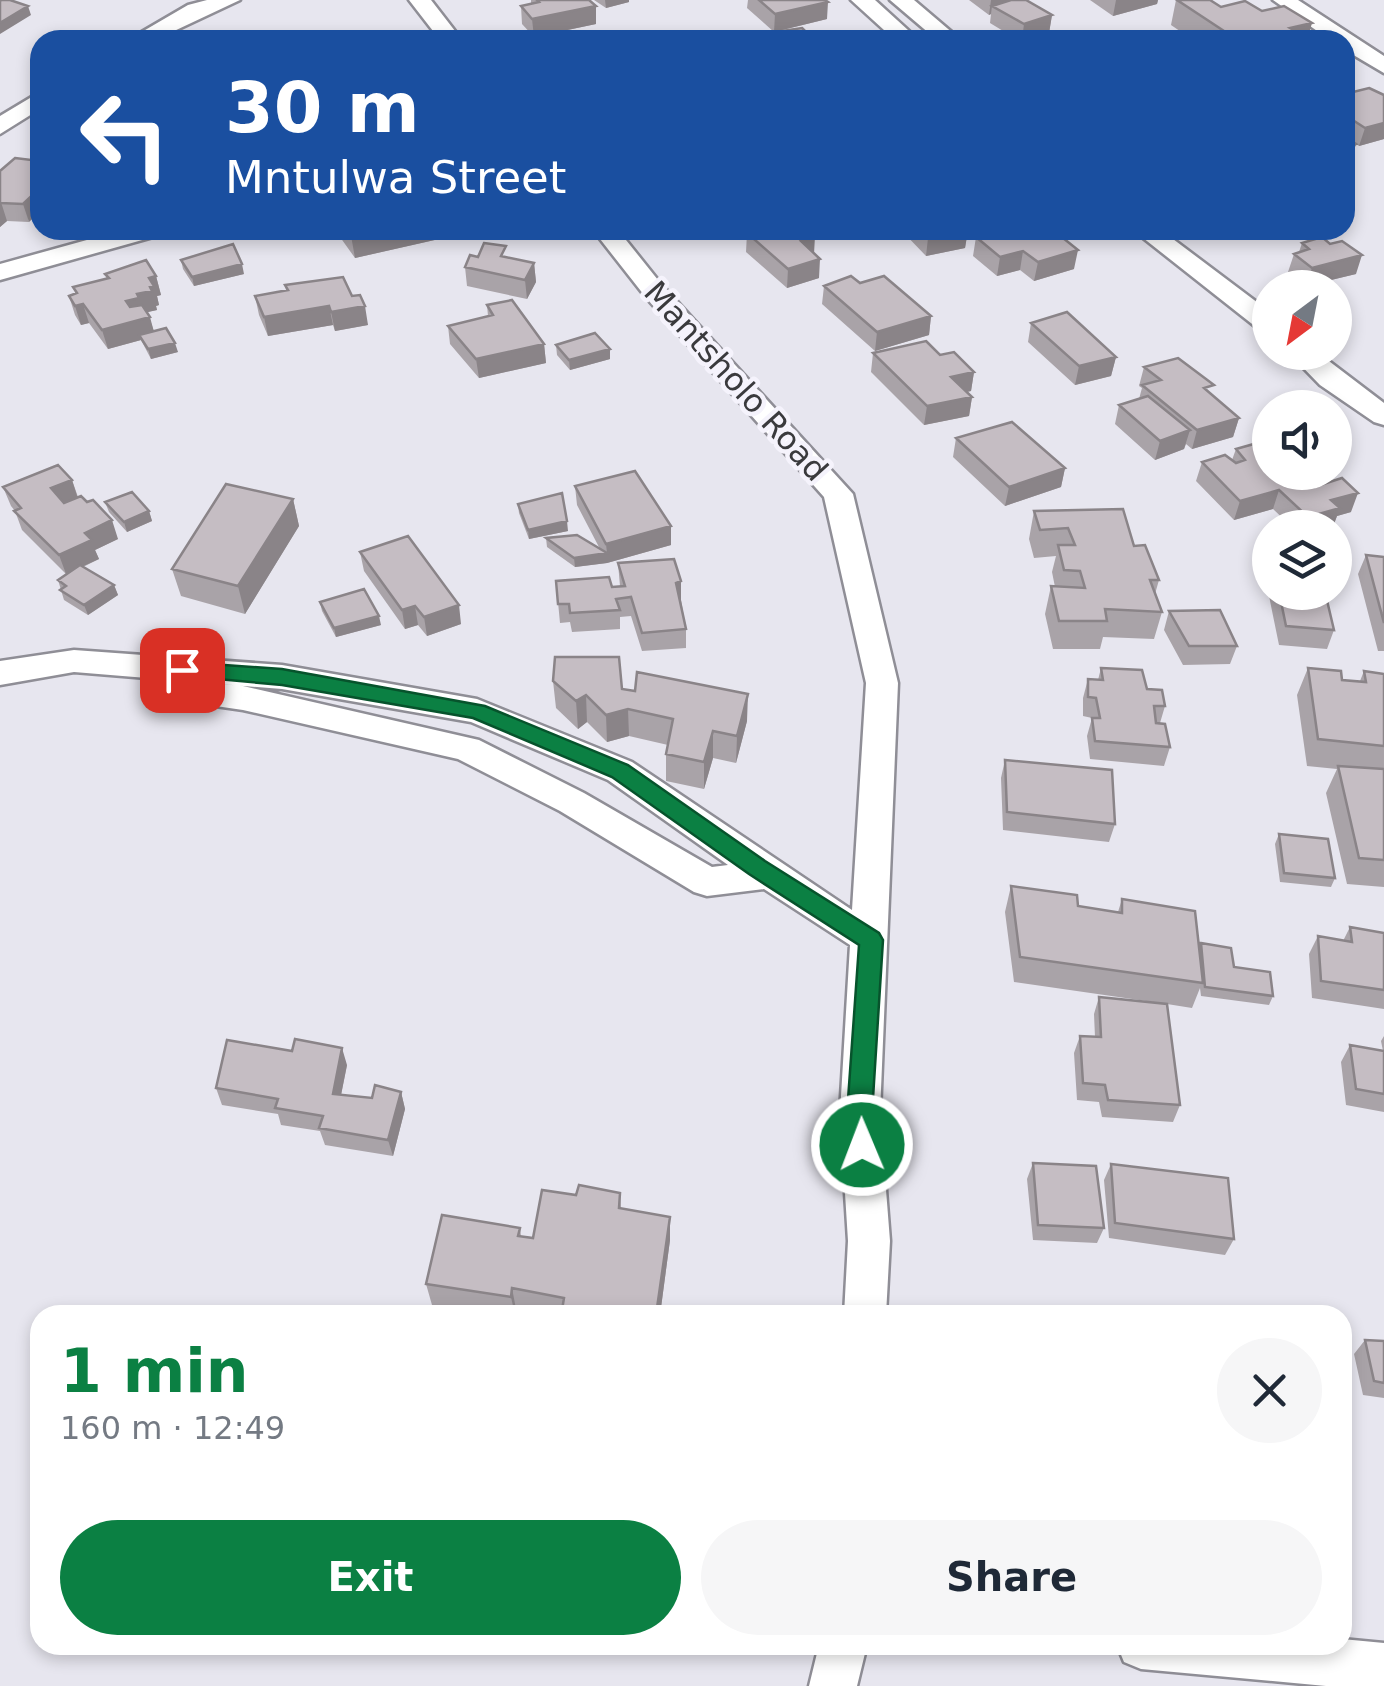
<!DOCTYPE html>
<html lang="en">
<head>
<meta charset="utf-8">
<style>
  body { margin:0; font-family:"DejaVu Sans",sans-serif; background:#f6f6f7; color:#1f2937; height:100vh; display:flex; flex-direction:column; font-size:38px; white-space:nowrap }
  * { box-sizing:border-box; margin:0 }
  p { font-size:32px; color:#747a83 }
  .icon { flex:none; width:55px; height:55px; fill:none; stroke:currentColor; stroke-width:2; stroke-linecap:round; stroke-linejoin:round }
  .map { position:relative; flex:1; overflow:hidden }
  .sheet { position:absolute; left:30px; top:1305px; width:1322px; height:350px; display:flex; flex-direction:column; background:#fff; border-radius:30px; box-shadow:0 5px 15px #0003 }
  .sheet>* { flex:none }
  .top-card { position:absolute; left:30px; top:30px; width:1325px; height:210px; border-radius:30px; box-shadow:0 5px 15px #0003; background:#1a4fa0; color:#fff; overflow:hidden }
  .needle { width:65px; rotate:212deg }
  .controls { position:absolute; left:1252px; top:270px; display:grid; gap:20px }
  .controls a { display:grid; place-items:center; width:100px; height:100px; border-radius:50%; background:#fff; box-shadow:0 5px 15px #0003; font-size:50px }
  .pin { position:absolute; display:grid; place-items:center; width:85px; height:85px; color:#fff; margin:-42px; border-radius:20px; box-shadow:0 5px 15px #0006 }
  .me { position:absolute; width:110px; margin:-55px; rotate:359deg; stroke-linejoin:round; filter:drop-shadow(0 0 8px #0008) }
  .turn { display:flex; align-items:center; gap:35px; height:210px; padding:0 30px; font-size:45px }
  .turn .icon { width:130px; height:130px; stroke-width:2.5 }
  .turn b { display:block; font-size:70px; line-height:85px }
  .round { display:grid; place-items:center; flex:none; width:105px; height:105px; border-radius:52px; background:#f6f6f7 }
  .overview { display:flex; align-items:center; justify-content:space-between; height:170px; padding:0 30px }
  h1 { font-size:60px; font-weight:700; line-height:75px; color:#0b8043 }
  .cta { display:flex; gap:20px; margin-top:auto; padding:20px 30px }
  .cta a { flex:1; height:115px; border-radius:60px; background:#0b8043; color:#fff; font-size:40px; font-weight:700; line-height:115px; text-align:center }
  .cta a+a { background:#f6f6f7; color:#1f2937 }
  .map>svg:first-child { display:block }
</style>
</head>
<body>
<div class="map">
<svg width="1384" height="1686" viewBox="0 0 1384 1686">
  <rect width="100%" height="100%" fill="#e7e6ef"/>
  <g fill="none" stroke-linecap="round" stroke-linejoin="round">
    <defs>
      <path id="minor" d="M207 0H240L155 40H128L188 5Z
        M409 0H431L462 40H440Z
        M851 0H875L919 40H895Z
        M890 0H914L961 40H937Z
        M1273 0H1298L1384 56V73L1345 50V40H1330Z
        M40 92V109L0 134V116Z
        M123 230H163L160 235 0 280V264Z
        M593 230H618L662 285 853 494 898 683 880 1113 890 1241 886 1315H844L848 1241 840 1113 850 945 764 889 707 896 694 892 560 811 458 759 243 710 188 702 184 694 188 686 200 682 243 686 479 740 584 793 712 867 728 865 608 780 471 722 282 689 74 672 0 685V661L74 650 282 665 477 699 632 762 852 910 866 683 824 497 644 295Z
        M1133 230H1161L1270 312V333L1261 331Z
        M1288 352H1317L1384 403V425L1374 422 1320 385Z
        M1342 1639 1384 1643V1686H1326L1141 1669 1124 1662 1117 1645H1342Z
        M819 1645H867L857 1686H809Z"/>
    </defs>
    <use href="#minor" stroke="#8f8e96" stroke-width="5"/>
    <use href="#minor" fill="#fff" fill-rule="evenodd"/>
  </g>
  <path fill="#a9a3a8" d="M531 0H589L596 24 534 37 522 24 521 6 531 4Z
    M594 0H629V2L606 8Z
    M748 0H825L827 19 774 32 747 8Z
    M969 0H1026L1052 15 1049 33 1027 40H1018L990 23 991 14 989 15Z
    M1090 0H1158L1157 4 1113 16Z
    M1176 0 1221 7 1307 40H1193L1171 25Z
    M1345 94 1384 95V139L1359 146 1356 144 1350 162 1345 164Z
    M15 158 29 222 7 221 0 227V171Z
    M335 230H438L439 239 355 258Z
    M901 230H968L965 248 926 256Z
    M974 230H1002L1074 269 1034 281 1020 270 997 276 973 256 976 237 981 236Z
    M747 233 819 278 787 288 746 252Z
    M1302 243 1356 274 1306 286 1288 272 1294 254 1299 252Z
    M478 257 534 263 536 282 527 299 467 286 465 267Z
    M181 260 244 274 194 286 183 269Z
    M105 274 156 276 161 295 157 296 159 305 156 306 157 310 147 312 154 331 178 352 151 359 141 340 108 349 89 323 81 325 75 315 69 296 76 294 73 287 107 279Z
    M860 283 931 316 929 335 875 351 822 304 824 286Z
    M285 285 352 296 368 325 335 331 333 325 268 336 259 315 255 296 286 290Z
    M487 305 544 344 546 363 479 378 450 344 448 326 488 316Z
    M1031 323 1116 357 1111 376 1075 385 1028 342Z
    M556 345 610 359 570 370 557 355Z
    M873 353 940 355 974 372 971 391 966 392 972 397 969 416 924 425 871 372Z
    M1144 367 1212 395 1239 418 1233 437 1192 449 1186 444 1184 449 1155 460 1115 424 1119 405 1139 399 1142 388 1139 386Z
    M956 438 1065 468 1061 487 1005 506 953 457Z
    M1236 449 1270 450 1316 475 1312 485 1351 512 1337 516 1332 528H1293L1273 509 1234 520 1196 481 1202 462 1232 460Z
    M72 480 78 497 118 539 95 550 99 559 83 567 114 585 118 595 88 615 64 600 58 580 66 574 22 530 15 511 11 506 3 487Z
    M575 486 671 545 607 563 575 567 547 547 546 538 600 549 577 505Z
    M293 499 299 526 245 614 181 596 172 569Z
    M105 502 149 511 152 521 127 532 109 512Z
    M518 504 568 531 529 539 519 513Z
    M1034 511 1134 546 1159 580 1155 594 1162 612 1154 639 1103 637 1100 649H1053L1045 614 1051 586 1055 587 1052 572 1056 556 1034 558 1029 539Z
    M360 552 461 624 427 636 418 625 405 629 364 571Z
    M1366 555 1384 557V651H1378L1358 574Z
    M618 563 681 600 686 629V648L642 651 631 616 620 617V629L572 632 570 622 560 623 556 581 612 587 620 586Z
    M1270 592H1325L1334 630 1327 649 1279 645 1269 596Z
    M320 602 381 625 336 637 322 611Z
    M1169 611 1237 646 1230 664 1183 665 1164 630Z
    M1101 668 1147 689 1165 706 1160 723 1170 747 1164 766 1090 759 1087 736 1092 718 1083 716V698L1088 679 1098 680Z
    M1308 668 1342 680 1360 681 1364 671 1384 674V887L1347 884 1326 793 1337 769 1307 766 1297 695Z
    M553 681 622 689 747 721 736 763 713 758 704 789 666 781V754L668 745 629 736 607 742 587 722 578 729 556 708Z
    M1005 760 1115 824 1109 842 1003 830 1001 778Z
    M1279 834 1335 878 1331 887 1280 882 1275 844Z
    M1011 886 1078 906 1118 912 1122 899 1199 947 1201 943 1273 996 1269 1005 1201 996 1200 988 1192 1008 1167 1004 1180 1105 1173 1122 1102 1117 1099 1102 1077 1100 1074 1053 1080 1036 1095 1037 1094 1014 1099 997 1160 1003 1014 982 1005 912Z
    M1350 927 1384 933V1009L1312 998 1309 954 1318 936 1343 941Z
    M1384 1036V1112L1346 1105 1341 1062 1350 1045 1383 1051 1381 1041Z
    M347 1065 341 1095 372 1098 401 1092 405 1109 393 1156 325 1145 320 1131 281 1125 278 1114 222 1105 216 1088Z
    M1033 1163 1104 1228 1097 1243 1033 1240 1027 1179Z
    M1111 1164 1234 1239 1225 1255 1109 1238 1104 1180Z
    M620 1193 621 1209 670 1240 660 1315H545L516 1309 515 1315H492L432 1305 426 1284 520 1228 521 1236 533 1238 576 1195Z
    M1365 1340 1384 1341V1398L1363 1395 1354 1354Z"/>
  <path fill="#8a8488" d="M605 0H629V2L606 8Z
    M991 0H1021L992 6 991 14 989 15Z
    M1116 0H1158L1157 4 1113 16Z
    M828 2 827 19 774 32 775 14Z
    M28 6 31 15 0 34V23Z
    M596 6V24L534 37 532 19Z
    M1052 15 1049 33 1027 40H1022L1024 24Z
    M1312 23 1307 40H1280V37L1290 28Z
    M1384 123V139L1359 146 1365 128Z
    M1356 144 1350 162 1345 164V147Z
    M40 188V212L29 222 23 204Z
    M1 202 7 221 0 227V203Z
    M350 230H438L439 239 355 258Z
    M968 230 965 248 926 256 928 238Z
    M981 230H1002L981 236Z
    M815 236 814 254 801 241Z
    M1078 250 1074 269 1034 281 1038 262Z
    M1023 251 1020 270 997 276 1000 257Z
    M1362 255 1356 274 1306 286 1312 268Z
    M820 259 819 278 787 288 788 269Z
    M534 263 536 282 527 299 525 280Z
    M242 264 244 274 194 286 192 277Z
    M156 276 161 295 157 296 159 305 156 306 157 310 144 313 132 320 126 301 137 294 149 278Z
    M83 304 89 323 81 325 75 306Z
    M329 306 333 325 268 336 264 317Z
    M365 306 368 325 335 331 331 312Z
    M931 316 929 335 875 351 877 332Z
    M150 317 155 336 139 335 141 340 108 349 102 330Z
    M175 343 178 352 151 359 148 349Z
    M544 344 546 363 479 378 476 359Z
    M610 349V359L570 370 569 360Z
    M1116 357 1111 376 1075 385 1079 366Z
    M974 372 971 391 949 396 951 377Z
    M972 397 969 416 924 425 927 406Z
    M1239 418 1233 437 1192 449 1197 430Z
    M1190 430 1184 449 1155 460 1160 441Z
    M1065 468 1061 487 1005 506 1009 487Z
    M1316 475 1309 494 1305 478Z
    M72 480 78 499 58 507 51 488Z
    M1279 490 1273 509 1234 520 1240 501Z
    M1358 493 1351 512 1337 516 1333 527 1304 528 1308 517 1331 500Z
    M293 499 299 526 245 614 238 586Z
    M149 511 152 521 127 532 124 522Z
    M112 520 118 539 95 550 99 559 66 574 59 555 85 533Z
    M567 521 568 531 529 539 528 530Z
    M671 526V545L607 563 575 567 574 558 607 553 606 544Z
    M681 581V600L676 602V583Z
    M114 585 118 595 88 615 84 605Z
    M459 605 461 624 427 636 424 617Z
    M415 606 418 625 405 629 402 610Z
    M379 616 381 625 336 637 334 628Z
    M748 694 747 721 736 763 737 736Z
    M586 695 587 722 578 729 576 701Z
    M628 709 629 736 607 742 606 715Z
    M713 731V758L704 789V762Z
    M342 1048 347 1065 338 1110 333 1094Z
    M401 1092 405 1109 393 1156 388 1140Z
    M670 1217V1240L660 1315H656Z
    M512 1288 516 1309 515 1315 511 1297Z"/>
  <path fill="#c5bdc3" stroke="#8a8488" stroke-width="2.5" d="M2 0H10L28 6 0 23V1Z
    M537 0H589L596 6 532 19 521 6 539 2Z
    M759 0H825L828 2 775 14Z
    M1011 0H1026L1052 15 1024 24 992 6Z
    M1177 0H1210L1221 7 1245 1 1262 11 1284 6 1312 23 1290 28 1297 32 1280 37 1271 32 1264 35 1272 40H1216L1209 35 1224 31Z
    M802 28 812 38 807 39 808 40H771L774 39 769 33Z
    M1369 88 1384 95V123L1365 128 1345 115V94Z
    M1345 136 1356 144 1345 147Z
    M15 158 40 161V188L23 204 0 203V171Z
    M757 230H809L815 236 801 241 820 259 788 269 747 233Z
    M921 230H967L928 238Z
    M1002 230H1053L1078 250 1038 262 1023 251 1000 257 976 237Z
    M1322 237 1330 244 1342 241 1362 255 1312 268 1294 254 1309 249 1302 243Z
    M484 243 506 246 501 256 534 263 525 280 465 267 470 255 478 257Z
    M233 244 242 264 192 277 181 260Z
    M146 260 156 276 149 278 154 286 150 287 152 291 137 294 139 298 126 301 130 307 142 305 150 317 102 330 83 304 75 306 69 296 77 293 73 287 109 278 105 274Z
    M851 276 860 283 884 276 931 316 877 332 824 286Z
    M343 277 352 296 360 295 365 306 331 312 329 306 264 317 255 296 288 290 285 285Z
    M512 300 544 344 476 359 448 326 493 315 487 305Z
    M1067 312 1116 357 1079 366 1031 323Z
    M166 328 175 343 148 349 139 335Z
    M595 333 610 349 569 360 556 345Z
    M926 341 940 355 954 352 974 372 951 377 972 397 927 406 873 353Z
    M1178 358 1214 385 1204 388 1239 418 1197 430 1142 385 1161 380 1144 367Z
    M1148 396 1190 430 1160 441 1119 405Z
    M1012 422 1065 468 1009 487 956 438Z
    M1261 442 1270 450V472H1313L1316 475 1305 478 1314 487 1342 478 1358 493 1331 500 1340 508 1308 517 1279 490 1240 501 1202 462 1225 455 1236 463 1245 460 1236 449Z
    M58 465 72 480 51 488 64 503 81 496 87 502 93 500 112 520 85 533 92 540 59 555 14 511 21 508 3 487Z
    M635 471 671 526 606 544 575 486Z
    M226 484 293 499 238 586 172 569Z
    M132 492 149 511 124 522 105 502Z
    M562 493 567 521 528 530 518 504Z
    M1123 509 1134 546 1145 545 1159 580H1150L1162 612 1105 609 1107 621H1059L1051 586 1085 588 1080 571 1064 570 1058 545H1075L1068 528 1040 530 1034 511Z
    M577 535 607 553 574 558 546 538Z
    M408 536 459 605 424 617 415 606 402 610 360 552Z
    M1366 555 1384 557V623Z
    M674 559 681 581 676 583 686 629 642 633 631 597 616 599 620 610 570 613 569 604H558L556 581 609 577 612 587 625 586 618 563Z
    M80 565 114 585 84 605 60 590 66 586 58 580Z
    M364 589 379 616 334 628 320 602Z
    M1279 592H1325L1334 630 1286 626Z
    M1220 610 1237 646H1189L1169 611Z
    M555 657H619L622 689 635 691 637 672 748 694 737 736 713 731 704 762 666 754 673 719 628 709 606 715 586 695 576 701 553 681Z
    M1101 668 1142 670 1147 689 1162 690 1165 706H1154L1156 723 1165 724 1170 747 1095 741 1092 718H1100L1096 698 1088 697V679L1103 680Z
    M1308 668 1341 671 1342 680 1366 682 1364 671 1384 674V746L1318 739Z
    M1005 760 1112 770 1115 824 1007 812Z
    M1338 766 1384 769V860L1359 858Z
    M1279 834 1328 839 1335 878 1284 873Z
    M1011 886 1077 895 1078 906 1122 913V899L1195 911 1203 983 1020 957Z
    M1350 927 1384 933V990L1321 981 1318 936 1352 942Z
    M1201 943 1231 948 1234 967 1270 972 1273 996 1205 987Z
    M1099 997 1167 1004 1180 1105 1108 1100 1105 1085 1083 1083 1080 1036 1101 1037Z
    M295 1039 342 1048 333 1094 372 1098 375 1085 401 1092 388 1140 319 1128 323 1116 275 1108 278 1099 216 1088 227 1040 292 1051Z
    M1350 1045 1384 1051V1094L1356 1089Z
    M1033 1163 1096 1166 1104 1228 1038 1225Z
    M1111 1164 1228 1178 1234 1239 1115 1223Z
    M579 1185 620 1193 619 1208 670 1217 656 1315H636L613 1311 612 1315H584L562 1310 564 1298 512 1288 511 1297 426 1284 442 1215 520 1228 518 1236 533 1238 542 1190 576 1195Z
    M1040 1311 1064 1315H1040Z
    M1365 1340 1384 1341V1383L1374 1381Z"/>
  <path fill="#0b8043" stroke="#07532c" stroke-width="2.5" d="M182 662 282 669 485 706 628 765 765 861 879 933 883 940 872 1114 875 1145 871 1153 862 1157 853 1153 847 1114 859 945 749 874 612 777 473 718 282 685 174 675 171 670 174 664Z"/>
  <g text-anchor="middle" stroke-width="9" stroke-linejoin="round" paint-order="stroke">
    <g font-size="32" fill="#3a3a3d" stroke="#f5f3fc">
      <text transform="translate(736 381) rotate(48)" y="11">Mantsholo Road</text>
    </g>
  </g>
</svg>
<div class="controls">
<a><svg class="needle" viewBox="-14 -14 28 28"><path d="M0-13l5 13h-10z" fill="#e53935"/><path d="M0 13l5-13h-10z" fill="#747a83"/></svg></a>
<a><svg class="icon" aria-label="sound" viewBox="0 0 24 24"><path d="M4 9h4l5-4v14l-5-4H4zM17 9q2 3 0 6"/></svg></a>
<a><svg class="icon" aria-label="layers" viewBox="0 0 24 24"><path d="M12 4l9 5-9 5-9-5zM3 14l9 5 9-5"/></svg></a>
</div>
<div class="pin" style="left:182px;top:670px;background:#d93025"><svg class="icon" aria-label="arrive" viewBox="0 0 24 24"><path d="M6 21V4h12l-3 4 3 4H6"/></svg></div>
<svg class="me" style="left:862px;top:1145px" viewBox="-20 -20 40 40"><circle r="17" fill="#0b8043" stroke="#fff" stroke-width="3"/><path d="M0-11L8 9 0 5-8 9z" fill="#fff"/></svg>
<div class="top-card">
<div class="turn"><svg class="icon" aria-label="left" viewBox="0 0 24 24"><path d="M17 20v-9H6M10 6l-5 5 5 5"/></svg><div><b>30 m</b>Mntulwa Street</div></div>
</div>
<section class="sheet">
<div class="overview"><div><h1>1 min</h1><p>160 m · 12:49</p></div><a class="round"><svg class="icon" aria-label="close" viewBox="0 0 24 24"><path d="M6 6l12 12M18 6L6 18"/></svg></a></div>
<div class="cta"><a>Exit</a><a>Share</a></div>
</section>
</div>
</body>
</html>
